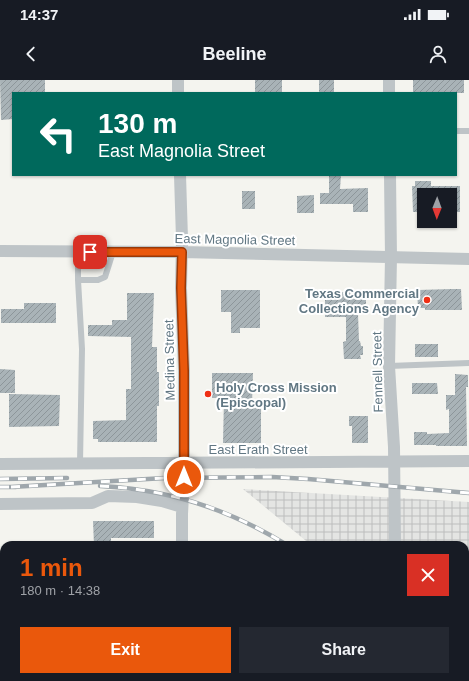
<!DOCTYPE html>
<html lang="en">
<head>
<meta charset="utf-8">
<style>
  body { margin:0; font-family:Arial,sans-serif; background:#242831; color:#f1f3f6; height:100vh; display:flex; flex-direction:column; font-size:15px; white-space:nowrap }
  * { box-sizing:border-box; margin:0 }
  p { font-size:13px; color:#9ea1a6 }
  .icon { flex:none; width:22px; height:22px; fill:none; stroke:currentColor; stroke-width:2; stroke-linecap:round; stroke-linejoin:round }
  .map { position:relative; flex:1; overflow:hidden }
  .panel { position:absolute; left:0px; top:461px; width:469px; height:140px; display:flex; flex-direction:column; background:#171b24; border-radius:12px 12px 0 0; box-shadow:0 1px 3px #0004 }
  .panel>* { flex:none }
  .top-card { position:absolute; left:12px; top:12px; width:445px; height:84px; border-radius:0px; box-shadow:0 1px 3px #0004; background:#00695c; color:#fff; overflow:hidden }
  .needle { width:26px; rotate:181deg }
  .buttons { position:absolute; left:417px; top:108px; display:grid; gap:8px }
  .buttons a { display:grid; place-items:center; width:40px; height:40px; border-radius:0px; background:#171b24; box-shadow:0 1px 3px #0004; font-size:20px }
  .pin { position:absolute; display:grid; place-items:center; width:34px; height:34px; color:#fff; margin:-17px; border-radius:8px; box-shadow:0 2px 6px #0006 }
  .me { position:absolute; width:44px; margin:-22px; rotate:0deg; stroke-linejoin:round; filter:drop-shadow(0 0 3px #0008) }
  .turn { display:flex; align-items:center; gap:14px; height:84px; padding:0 20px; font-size:18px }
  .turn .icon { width:52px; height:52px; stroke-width:2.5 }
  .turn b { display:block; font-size:28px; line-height:34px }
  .round { display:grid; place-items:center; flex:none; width:42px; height:42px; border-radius:0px; background:#242831 }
  .head { display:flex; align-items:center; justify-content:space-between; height:68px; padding:0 20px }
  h1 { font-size:24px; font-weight:600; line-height:30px; color:#ea580c }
  .button { display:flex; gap:8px; margin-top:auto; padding:8px 20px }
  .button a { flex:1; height:46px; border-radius:0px; background:#ea580c; color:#fff; font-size:16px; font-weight:600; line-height:46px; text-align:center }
  .button a+a { background:#242831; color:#f1f3f6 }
  .status { display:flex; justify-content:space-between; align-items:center; height:28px; padding:0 20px; background:#171b24; direction:ltr }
  .status svg { height:11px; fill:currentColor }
  header { display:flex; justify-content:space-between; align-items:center; height:52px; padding:0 20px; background:#171b24; font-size:18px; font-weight:600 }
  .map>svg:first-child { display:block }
</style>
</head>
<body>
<div class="status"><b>14:37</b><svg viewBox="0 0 49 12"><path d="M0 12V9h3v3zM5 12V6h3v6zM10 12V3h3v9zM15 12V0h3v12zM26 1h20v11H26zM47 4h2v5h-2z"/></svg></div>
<header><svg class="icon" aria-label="back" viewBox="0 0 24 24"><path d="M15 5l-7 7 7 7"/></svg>Beeline<svg class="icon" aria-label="person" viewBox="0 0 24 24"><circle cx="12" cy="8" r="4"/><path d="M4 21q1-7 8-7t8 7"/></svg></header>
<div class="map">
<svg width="469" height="601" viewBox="0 0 469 601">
  <defs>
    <pattern id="industrial-grid" width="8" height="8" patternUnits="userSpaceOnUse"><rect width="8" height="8" fill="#e4e5e3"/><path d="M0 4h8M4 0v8" fill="none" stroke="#bcbebd"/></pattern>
    <pattern id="building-hatch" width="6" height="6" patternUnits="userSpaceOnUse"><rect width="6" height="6" fill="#a9b3b7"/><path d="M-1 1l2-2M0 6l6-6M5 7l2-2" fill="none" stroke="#8d969a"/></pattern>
  </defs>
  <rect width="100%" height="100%" fill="#f4f4ef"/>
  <path fill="url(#industrial-grid)" d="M243 409 469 422V601H433L430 597H465V465H311Z"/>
  <path fill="url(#building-hatch)" d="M0 0H45V13H13V39L1 40Z
    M255 0H282V13H255Z
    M319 0H334V13H319Z
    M413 0H464V13H413Z
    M329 95H341L340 109 368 108V132H353V124H320V113H329Z
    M415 101H431V106H460V132H452L451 128H450V115H424V132H413L412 106H415Z
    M242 111H255V129H242Z
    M314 115V133H297V116Z
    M452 209H461L462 230H425V228H418L417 210Z
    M221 210H260V248H240V253H231V232H221Z
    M325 212H366V234H358L359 261H360L361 266H363V275H360L361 279H344L343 262 346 261V237H325Z
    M127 213H154L152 267H157V292H159V326H157V362H98V359H93V341L126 340V309H131V257L88 256V245H112V240H127Z
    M24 223H56V243H1V229H24Z
    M415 264H438V277H415Z
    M0 289 15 290V313H0Z
    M212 293H253L252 324H261V363H223L224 318H212Z
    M455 294 468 295V307H466L467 366H436V365H414V352H427V354L449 353V329L446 330V315H455Z
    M412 303H437L438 314H412Z
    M9 314 60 315 59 346 9 347Z
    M349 336H368V363H352V346H349Z
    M93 441H154V458H111V465H94Z"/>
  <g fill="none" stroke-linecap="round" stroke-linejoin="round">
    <path stroke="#bec4c7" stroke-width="6" d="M456 51H469
      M78 171V200L82 269 80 383
      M78 200H98L105 197 113 172
      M389 286 469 283"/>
    <path stroke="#bec4c7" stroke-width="12" d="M178 0V13
      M389 0V13
      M180 95 182 159 181 208 184 291V397L182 434V465
      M390 95 391 177 389 286 394 367 395 465
      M0 171 182 172 469 179
      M0 384 469 381
      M0 424 92 423 108 416 137 417 162 421 182 427
      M184 597V601
      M397 597V601"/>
    <defs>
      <path id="rail" d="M0 399 67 398
        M100 406C168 409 229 429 287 465
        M0 407H16
        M11 407 165 398 272 397 308 399 469 413
        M418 597 420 601"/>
    </defs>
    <use href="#rail" stroke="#9fa7ac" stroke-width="4.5"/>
    <use href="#rail" stroke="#fff" stroke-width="3" stroke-dasharray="9" stroke-linecap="butt"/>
  </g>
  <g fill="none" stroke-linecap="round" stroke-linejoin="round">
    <defs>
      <path id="route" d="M90 172H182L181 208 184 291V397"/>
    </defs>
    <use href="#route" stroke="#983908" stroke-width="10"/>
    <use href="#route" stroke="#ea580c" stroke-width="7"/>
  </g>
  <g fill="#ef2f14" stroke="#fff" stroke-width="1.5">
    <circle cx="427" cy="220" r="4"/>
    <circle cx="208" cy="314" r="4"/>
  </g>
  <g text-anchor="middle" stroke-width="4" stroke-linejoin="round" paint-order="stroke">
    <g font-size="13" fill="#617783" stroke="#fff">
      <text transform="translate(235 159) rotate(1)" y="5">East Magnolia Street</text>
      <text transform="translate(169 280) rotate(-91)" y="5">Medina Street</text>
      <text transform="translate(377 292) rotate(-91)" y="5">Fennell Street</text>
      <text x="258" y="374">East Erath Street</text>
    </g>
    <g font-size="13" font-weight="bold" fill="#617783" stroke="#fff" text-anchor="end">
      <text x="419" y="218">Texas Commercial<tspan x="419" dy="15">Collections Agency</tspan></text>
      <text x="216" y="312" text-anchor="start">Holy Cross Mission<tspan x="216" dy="15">(Episcopal)</tspan></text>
    </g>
  </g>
</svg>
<div class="buttons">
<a><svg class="needle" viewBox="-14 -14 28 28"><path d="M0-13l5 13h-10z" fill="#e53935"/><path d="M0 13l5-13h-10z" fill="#9ea1a6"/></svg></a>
</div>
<div class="pin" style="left:90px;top:172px;background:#d93025"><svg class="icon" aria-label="arrive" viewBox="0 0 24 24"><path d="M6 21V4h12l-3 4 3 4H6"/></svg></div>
<svg class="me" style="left:184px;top:397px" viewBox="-20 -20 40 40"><circle r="17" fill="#ea580c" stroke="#fff" stroke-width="3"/><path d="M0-11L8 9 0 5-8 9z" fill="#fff"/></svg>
<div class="top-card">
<div class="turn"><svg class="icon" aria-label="left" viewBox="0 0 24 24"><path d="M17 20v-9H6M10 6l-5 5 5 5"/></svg><div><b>130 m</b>East Magnolia Street</div></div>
</div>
<section class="panel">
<div class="head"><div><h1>1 min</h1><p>180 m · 14:38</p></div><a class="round" style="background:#d93025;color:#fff"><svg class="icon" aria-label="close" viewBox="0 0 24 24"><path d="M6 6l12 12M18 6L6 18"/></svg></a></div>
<div class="button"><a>Exit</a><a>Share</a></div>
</section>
</div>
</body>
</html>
